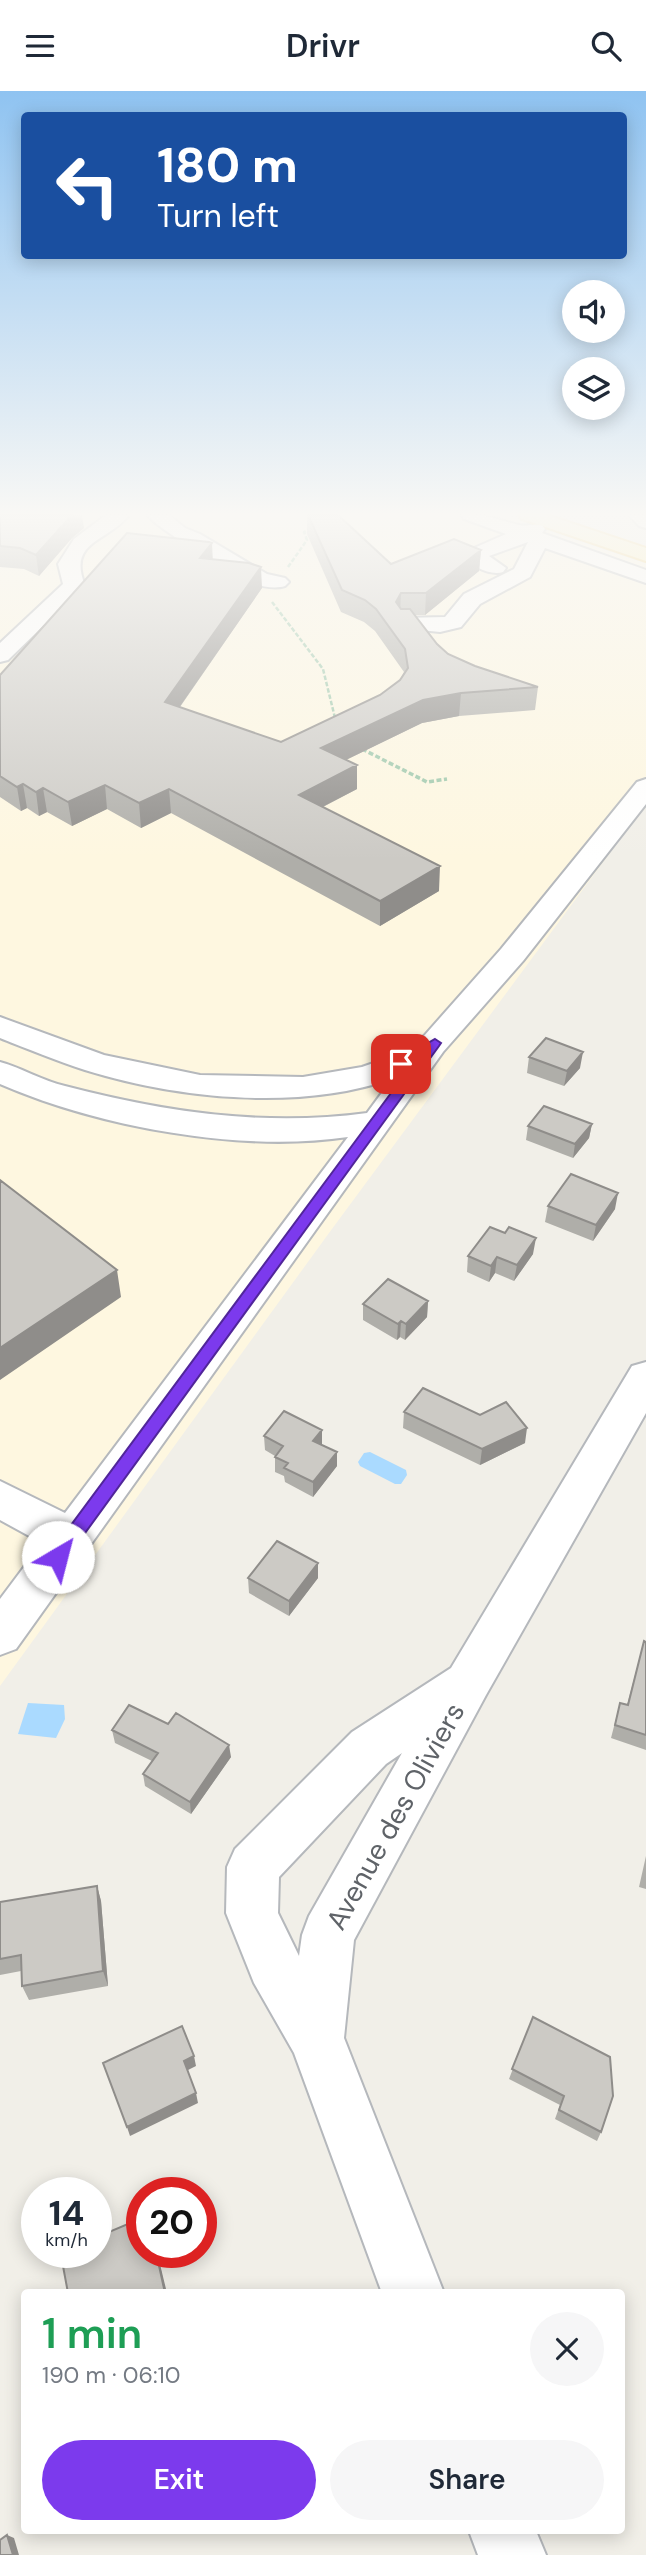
<!DOCTYPE html>
<html lang="en">
<head>
<meta charset="utf-8">
<style>
  body { margin:0; font-family:"DM Sans",sans-serif; background:#f6f6f7; color:#1f2937; height:100vh; display:flex; flex-direction:column; font-size:26px; white-space:nowrap }
  * { box-sizing:border-box; margin:0 }
  p { font-size:23px; color:#747a83 }
  .icon { flex:none; width:38px; height:38px; fill:none; stroke:currentColor; stroke-width:2; stroke-linecap:round; stroke-linejoin:round }
  .map { position:relative; flex:1; overflow:hidden }
  .details { position:absolute; left:21px; top:2198px; width:604px; height:245px; display:flex; flex-direction:column; background:#fff; border-radius:7px; box-shadow:0 4px 18px #0003 }
  .details>* { flex:none }
  .guide { position:absolute; left:21px; top:21px; width:606px; height:147px; border-radius:7px; box-shadow:0 4px 18px #0003; background:#1a4fa0; color:#fff; overflow:hidden }
  .buttons { position:absolute; left:562px; top:189px; display:grid; gap:14px }
  .buttons a { display:grid; place-items:center; width:63px; height:63px; border-radius:50%; background:#fff; box-shadow:0 4px 18px #0003; font-size:35px }
  .speed { position:absolute; left:21px; top:2086px; display:flex; gap:14px; font-size:35px; font-weight:700; text-align:center }
  .speed>* { display:grid; place-content:center; width:91px; height:91px; border-radius:50%; background:#fff; box-shadow:0 4px 18px #0003; line-height:1 }
  .speed small { font-size:18px; font-weight:400 }
  .speed .limit { border:10px solid #d22; background:#fff; color:#111 }
  .pin { position:absolute; display:grid; place-items:center; width:60px; height:60px; color:#fff; margin:-30px; border-radius:14px; box-shadow:0 4px 10px #0006 }
  .me { position:absolute; width:77px; margin:-38px; rotate:37deg; stroke-linejoin:round; filter:drop-shadow(0 0 5px #0008) }
  .turn { display:flex; align-items:center; gap:24px; height:147px; padding:0 21px; font-size:32px }
  .turn .icon { width:91px; height:91px; stroke-width:2.5 }
  .turn b { display:block; font-size:49px; line-height:60px }
  .round { display:grid; place-items:center; flex:none; width:74px; height:74px; border-radius:37px; background:#f6f6f7 }
  .summary { display:flex; align-items:center; justify-content:space-between; height:119px; padding:0 21px }
  h1 { font-size:42px; font-weight:600; line-height:52px; color:#1e9e55 }
  .cta { display:flex; gap:14px; margin-top:auto; padding:14px 21px }
  .cta a { flex:1; height:80px; border-radius:42px; background:#7c3aed; color:#fff; font-size:28px; font-weight:600; line-height:80px; text-align:center }
  .cta a+a { background:#f6f6f7; color:#1f2937 }
  header { display:flex; justify-content:space-between; align-items:center; height:91px; padding:0 21px; background:#fff; font-size:32px; font-weight:600 }
  .map>svg:first-child { display:block }
</style>
</head>
<body>
<header><svg class="icon" aria-label="menu" viewBox="0 0 24 24"><path d="M4 6h16M4 12h16M4 18h16"/></svg>Drivr<svg class="icon" aria-label="search" viewBox="0 0 24 24"><circle cx="10" cy="10" r="6"/><path d="M15 15l6 6"/></svg></header>
<div class="map">
<svg width="646" height="2464" viewBox="0 0 646 2464">
  <rect width="100%" height="100%" fill="#f1efe8"/>
  <path fill="#fef7e0" d="M0 424H505L538 437 646 473V713L329 1142 0 1595Z"/>
  <path fill="#aadaff" d="M370 1361 406 1379 407 1384 401 1393H395L360 1375 358 1371 364 1362Z
    M28 1612 64 1614 65 1628 56 1647 18 1643Z"/>
  <g fill="none" stroke-linecap="round" stroke-linejoin="round">
    <defs>
      <path id="minor" d="M106 424H129C108 451 67 450 85 494L81 498 8 569 0 571V552L63 493 58 473 74 448Z
        M147 424H169L185 437 200 443 267 483 285 487 289 491 285 495C276 498 263 496 253 492 234 484 158 438 147 424Z
        M461 424C489 423 494 428 519 434 527 436 533 432 542 434L545 438 542 442 646 479V492L545 457 530 486 480 513 461 536 440 541 400 537 397 532 400 527 445 526 464 503 514 478 528 451 489 465 506 477 503 481C490 485 471 475 462 465L465 461 506 443 464 428Z
        M629 424H646V437L639 435Z
        M646 688V713L523 870 443 961 16 1558 0 1564V1508L42 1452 0 1429V1390L65 1422 348 1046C241 1062 99 1036 0 993V971C22 977 43 990 65 995 165 1021 264 1036 367 1022L392 988C298 1020 179 1008 85 979 57 970 28 958 0 947V926L104 964 200 984 303 986 362 976 391 966 424 945 501 858 637 691Z
        M646 1271V1322L486 1604 354 1849 344 1947 444 2202H382L294 1962 254 1892 226 1822 227 1776 235 1758 352 1641 451 1577 632 1275ZM402 1662 309 1825 302 1844 299 1865 278 1822 279 1786 386 1673Z
        M469 2440H536L546 2464H478Z"/>
      <path id="major" d="M519 424H547L646 457V470L522 428Z"/>
    </defs>
    <use href="#minor" stroke="#b5b8bc" stroke-width="4"/>
    <use href="#major" stroke="#f2c960" stroke-width="4"/>
    <path stroke="#9cc7a9" stroke-width="2.5" stroke-dasharray="4.5 2" stroke-linecap="butt" d="M288 476 307 449 304 441 310 439
      M272 511 323 578 336 631"/>
    <path stroke="#9cc7a9" stroke-width="3.5" stroke-dasharray="5 2.5" stroke-linecap="butt" d="M362 658 427 691 447 688"/>
    <use href="#minor" fill="#fff" fill-rule="evenodd"/>
    <use href="#major" fill="#fff2af" fill-rule="evenodd"/>
  </g>
  <path fill="#afaea9" d="M0 424 84 437 72 447 39 485 24 478 0 476Z
    M307 424H338L391 473 481 459 479 480 425 524H414L437 553 448 563 475 575 538 596 535 619 459 625 422 632 346 669 357 698 323 716 439 800 380 835 171 722 141 737 107 718 72 735 47 721 39 725 27 717 21 720 0 706V584L213 468 262 497 180 616 281 651 380 604 400 589 404 581 375 540 364 531 341 521 307 443Z
    M529 966 580 977 564 995 527 982Z
    M592 1033 589 1047 573 1067 526 1049 528 1035Z
    M548 1115 615 1118 593 1150 545 1131Z
    M505 1142 533 1163 514 1190 495 1182 489 1191 467 1181 468 1165Z
    M428 1210 427 1226 405 1249 400 1246 397 1249 363 1229V1213Z
    M404 1321 480 1324 525 1352 480 1374 403 1337Z
    M322 1339V1354L337 1375 313 1406 285 1391 284 1385 275 1381V1365L265 1359 264 1345Z
    M318 1472V1487L289 1525 249 1502 248 1487Z
    M644 1550 646 1551V1659L611 1647 620 1612 627 1614Z
    M168 1633 231 1666 191 1723 145 1695 143 1683 152 1670 115 1652 112 1639Z
    M646 1765V1798L639 1796Z
    M97 1795 101 1810 108 1895 29 1909 22 1895 21 1880 0 1884V1811Z
    M533 1926 601 2041 597 2050 555 2028 560 2014 509 1988Z"/>
  <path fill="#8f8d8a" d="M72 424H82L84 437 72 447 39 485 36 464Z
    M212 452 213 473 200 467Z
    M481 459 479 480 425 524 426 502Z
    M261 476 262 497 167 634 165 611Z
    M401 502 400 524 396 511Z
    M461 602 459 625 422 632 321 681V657L423 609Z
    M357 674V698L299 728V704Z
    M23 693 27 717 21 720 17 696Z
    M105 694 107 718 72 735 68 711Z
    M43 697 47 721 39 725 36 701Z
    M169 698 171 722 141 737 139 712Z
    M440 775 439 800 380 835V810Z
    M583 961 580 977 564 995 567 980Z
    M592 1033 589 1047 573 1067 575 1053Z
    M618 1102 615 1118 593 1150 596 1134Z
    M536 1147 533 1163 514 1190 517 1174Z
    M497 1166 495 1182 489 1191 491 1175Z
    M117 1179 121 1206 0 1289V1257Z
    M428 1210 427 1226 405 1249 406 1233Z
    M401 1230 400 1246 397 1249 398 1233Z
    M527 1337 525 1352 480 1374 482 1358Z
    M322 1339V1354L313 1350Z
    M337 1361V1375L313 1406V1391Z
    M318 1472V1487L289 1525V1510Z
    M229 1654 231 1666 191 1723 190 1711Z
    M97 1795 101 1810 108 1895 103 1880Z
    M194 1965 196 1975 186 1980 184 1970Z
    M196 2002 198 2012 130 2045 127 2036Z
    M156 2161H157L167 2202H165Z
    M7 2444 14 2447 19 2464H13Z"/>
  <path fill="#cccac5" stroke="#8f8d8a" stroke-width="2" d="M0 424H72L36 464 20 457 0 455Z
    M308 424H338L391 473 454 448 481 459 426 502H401L396 511 401 518H410L437 553 448 563 475 575 538 596 461 602 423 609 321 657 357 674 299 704 440 775 380 810 169 698 139 712 105 694 68 711 43 697 36 701 23 693 17 696 0 685V584L127 442 209 451 212 452 200 467 249 472 261 476 165 611 281 651 380 604 400 589 408 577 405 558 376 518 365 509 342 499Z
    M546 947 583 961 567 980 529 966Z
    M544 1015 592 1033 575 1053 528 1035Z
    M571 1083 618 1102 596 1134 548 1115Z
    M0 1089 117 1179 0 1257Z
    M490 1136 505 1142 509 1136 536 1147 517 1174 497 1166 491 1175 468 1165Z
    M388 1188 428 1210 406 1233 401 1230 398 1233 363 1213Z
    M423 1297 480 1324 506 1311 527 1337 482 1358 404 1321Z
    M284 1320 322 1339 313 1350 337 1361 313 1391 284 1377 288 1372 275 1366 283 1355 264 1345Z
    M277 1450 318 1472 289 1510 248 1487Z
    M644 1550 646 1551V1644L615 1634 620 1612 628 1614Z
    M129 1614 168 1633 176 1622 229 1654 190 1711 143 1683 158 1662 112 1639Z
    M97 1795 103 1880 22 1895 21 1864 0 1868V1811Z
    M533 1926 610 1966 613 2005 601 2041 559 2019 564 2005 512 1978Z
    M182 1935 194 1965 184 1970 196 2002 127 2036 103 1972Z
    M142 2127V2161H156L165 2202H68L63 2175 100 2160 97 2146Z
    M7 2444 13 2464H0V2449Z"/>
  <linearGradient id="sky" x2="0" y2="1"><stop stop-color="#8fc3f1"/><stop offset="0.55" stop-color="#f9f8f5"/><stop offset="1" stop-color="#f9f8f5" stop-opacity="0"/></linearGradient>
  <rect width="646" height="769" fill="url(#sky)"/>
  <path fill="#7c3aed" stroke="#51269a" stroke-width="2" d="M435 948 441 952 439 955 64 1471 58 1474 51 1471 49 1466 51 1461 414 971 401 977 397 976V970Z"/>
  <g text-anchor="middle" stroke-width="5" stroke-linejoin="round" paint-order="stroke">
    <g font-size="28" fill="#5f6368" stroke="#fff">
      <text transform="translate(395 1725) rotate(-61)" y="10">Avenue des Oliviers</text>
    </g>
  </g>
</svg>
<div class="buttons">
<a><svg class="icon" aria-label="sound" viewBox="0 0 24 24"><path d="M4 9h4l5-4v14l-5-4H4zM17 9q2 3 0 6"/></svg></a>
<a><svg class="icon" aria-label="layers" viewBox="0 0 24 24"><path d="M12 4l9 5-9 5-9-5zM3 14l9 5 9-5"/></svg></a>
</div>
<div class="speed"><div>14<small>km/h</small></div><div class="limit">20</div></div>
<div class="pin" style="left:401px;top:973px;background:#d93025"><svg class="icon" aria-label="arrive" viewBox="0 0 24 24"><path d="M6 21V4h12l-3 4 3 4H6"/></svg></div>
<svg class="me" style="left:58px;top:1466px" viewBox="-20 -20 40 40"><circle r="19" fill="#fff"/><path d="M0-13L10 11 0 6-10 11z" fill="#7c3aed"/></svg>
<div class="guide">
<div class="turn"><svg class="icon" aria-label="left" viewBox="0 0 24 24"><path d="M17 20v-9H6M10 6l-5 5 5 5"/></svg><div><b>180 m</b>Turn left</div></div>
</div>
<section class="details">
<div class="summary"><div><h1>1 min</h1><p>190 m · 06:10</p></div><a class="round"><svg class="icon" aria-label="close" viewBox="0 0 24 24"><path d="M6 6l12 12M18 6L6 18"/></svg></a></div>
<div class="cta"><a>Exit</a><a>Share</a></div>
</section>
</div>
</body>
</html>
